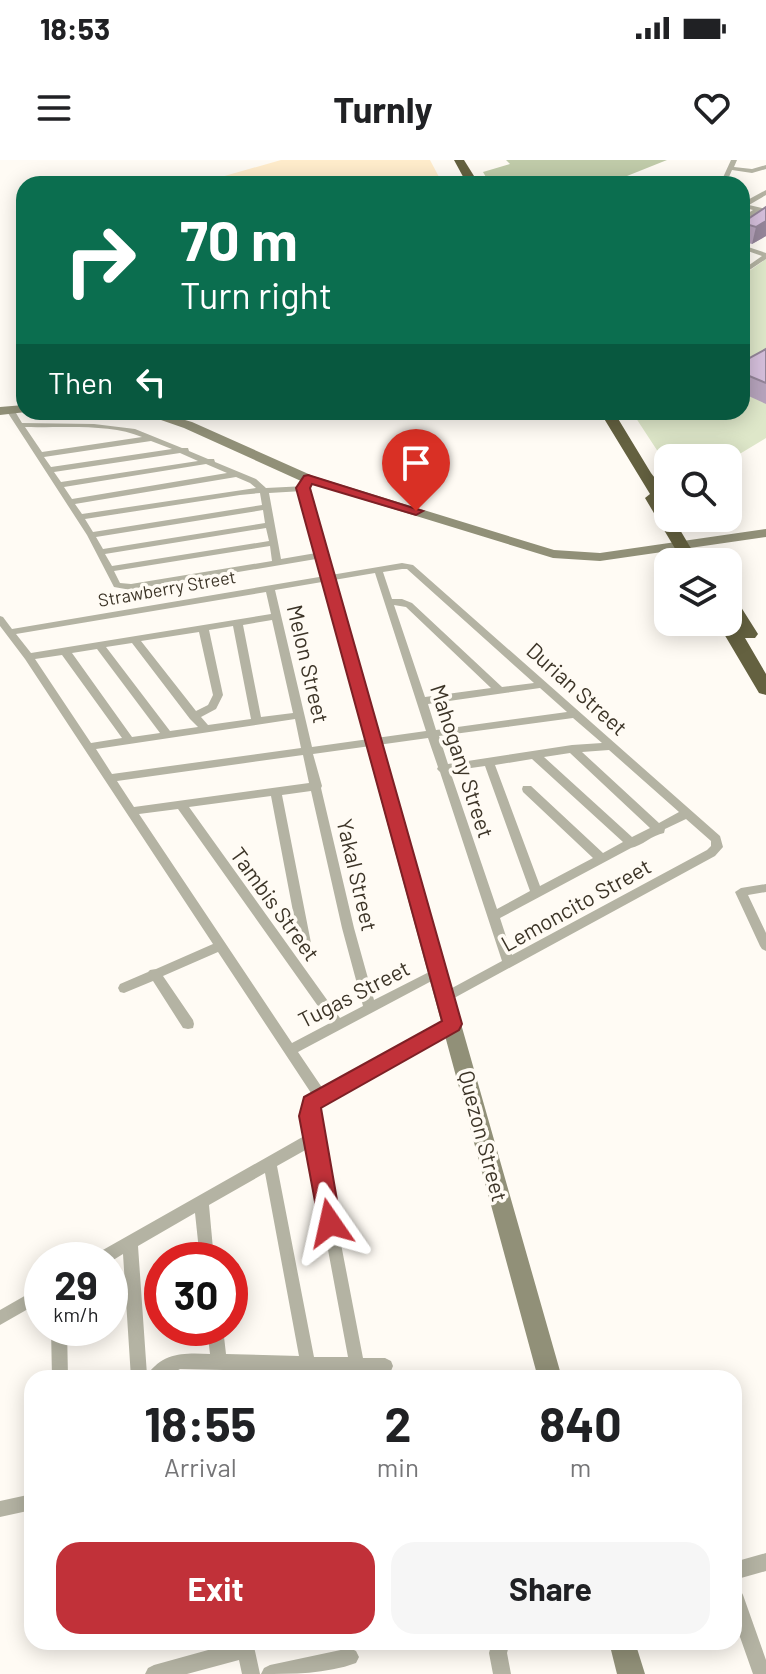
<!DOCTYPE html>
<html lang="en">
<head>
<meta charset="utf-8">
<style>
  body { margin:0; font-family:Barlow,sans-serif; background:#f6f6f6; color:#202124; height:100vh; display:flex; flex-direction:column; font-size:30px; white-space:nowrap }
  * { box-sizing:border-box; margin:0 }
  p { font-size:26px; color:#757577 }
  .icon { flex:none; width:44px; height:44px; fill:none; stroke:currentColor; stroke-width:2; stroke-linecap:round; stroke-linejoin:round }
  .map { position:relative; flex:1; overflow:hidden }
  .details { position:absolute; left:24px; top:1210px; width:718px; height:280px; display:flex; flex-direction:column; background:#fff; border-radius:24px; box-shadow:0 4px 20px #0003 }
  .details>* { flex:none }
  .hud { position:absolute; left:16px; top:16px; width:734px; height:244px; border-radius:24px; box-shadow:0 4px 20px #0003; background:#0b6e4f; color:#fff; overflow:hidden }
  .controls { position:absolute; left:654px; top:284px; display:grid; gap:16px }
  .controls a { display:grid; place-items:center; width:88px; height:88px; border-radius:16px; background:#fff; box-shadow:0 4px 20px #0003; font-size:40px }
  .speed { position:absolute; left:24px; top:1082px; display:flex; gap:16px; font-size:40px; font-weight:700; text-align:center }
  .speed>* { display:grid; place-content:center; width:104px; height:104px; border-radius:50%; background:#fff; box-shadow:0 4px 20px #0003; line-height:1 }
  .speed small { font-size:20px; font-weight:400 }
  .speed .limit { border:12px solid #d22; background:#fff; color:#111 }
  .pin { position:absolute; display:grid; place-items:center; width:68px; height:68px; color:#fff; margin:-82px -34px; border-radius:50% 50% 50% 0; rotate:-45deg; box-shadow:0 0 8px #0007 }
  .pin .icon { rotate:45deg }
  .me { position:absolute; width:88px; margin:-44px; rotate:349deg; stroke-linejoin:round; filter:drop-shadow(0 0 6px #0008) }
  .turn { display:flex; align-items:center; gap:28px; height:168px; padding:0 32px; font-size:36px }
  .turn .icon { width:104px; height:104px; stroke-width:2.5 }
  .turn b { display:block; font-size:56px; line-height:68px }
  .then { display:flex; align-items:center; height:76px; padding:0 32px; background:#0003; gap:16px; font-size:30px }
  .eta { display:flex; justify-content:space-evenly; align-items:center; height:136px; text-align:center }
  .eta b { font-size:48px; font-weight:700; line-height:56px }
  .button { display:flex; gap:16px; margin-top:auto; padding:16px 32px }
  .button a { flex:1; height:92px; border-radius:24px; background:#c13139; color:#fff; font-size:32px; font-weight:700; line-height:92px; text-align:center }
  .button a+a { background:#f6f6f6; color:#202124 }
  .status { display:flex; justify-content:space-between; align-items:center; height:56px; padding:0 40px; background:#fff; direction:ltr }
  .status svg { height:22px; fill:currentColor }
  header { display:flex; justify-content:space-between; align-items:center; height:104px; padding:0 32px; background:#fff; font-size:36px; font-weight:700 }
  .map>svg:first-child { display:block }
</style>
</head>
<body>
<div class="status"><b>18:53</b><svg viewBox="0 0 49 12"><path d="M0 12V9h3v3zM5 12V6h3v6zM10 12V3h3v9zM15 12V0h3v12zM26 1h20v11H26zM47 4h2v5h-2z"/></svg></div>
<header><svg class="icon" aria-label="menu" viewBox="0 0 24 24"><path d="M4 6h16M4 12h16M4 18h16"/></svg>Turnly<svg class="icon" aria-label="heart" viewBox="0 0 24 24"><path d="M12 20l-8-8c-3-5 5-10 8-4 3-6 11-1 8 4z"/></svg></header>
<div class="map">
<svg width="766" height="1514" viewBox="0 0 766 1514">
  <rect width="100%" height="100%" fill="#fffbf4"/>
  <path fill="#ffeccb" d="M281 0H430L439 17 412 24 200 23Z"/>
  <path fill="#dee7c9" d="M766 99V278L728 301V298H668V307L632 252H742V116Z"/>
  <path fill="#c0cba9" d="M506 0H667L607 24H490L483 12 510 4Z"/>
  <g fill="none" stroke-linecap="round" stroke-linejoin="round">
    <path fill="#b4b3a3" fill-rule="evenodd" d="M731 0H737L734 7 752 9 766 5V9L752 13 732 10 726 24H720Z
      M766 30V35L749 45 766 49V53L760 51 742 62V57L753 50 742 47V43Z
      M742 85 766 93V99L742 115V110L762 96 742 89Z
      M7 248H13L22 263 94 264 135 269 182 288H188L189 291 208 299H214L215 302 256 319 266 328 306 326 307 328 303 331 269 333 281 399 322 392 327 395 322 398 131 430 114 427 87 375 6 250ZM25 267C61 268 110 263 142 277L42 292ZM151 281 172 289 51 307 44 297ZM180 293 198 301 61 322 54 312ZM206 304 227 313 72 339 64 327ZM236 317 250 323 256 328 82 354 75 344ZM260 333 262 345 93 372 85 359 240 335ZM263 350 265 363 103 389 96 377ZM266 368 269 381 112 406 105 394ZM270 386 272 401 131 424 120 423 114 411Z
      M402 403 413 405 720 676 723 687 715 696 445 843 441 842 439 838 441 834 502 801 440 612 437 609 438 607 428 578 313 594 322 626 321 628 354 768 374 840 433 810H441L443 813 441 816 298 892 323 929 448 860 453 859 458 860 459 864 458 868 326 941 315 949 363 1198H385L391 1201 393 1206 391 1211 385 1214 180 1209 164 1218H131L123 1094 110 1102V1100H92L94 1095 306 975 301 947 303 943 313 936 218 792 163 816 193 860 194 864 193 868 188 869 183 868 153 821 124 833 120 832 118 828 120 824 148 812 150 810 156 809 213 784 25 499 0 466V456L3 457 12 469ZM402 409H407L534 523 502 527 412 443 402 439H392L383 412ZM375 413 426 571 312 587 275 430ZM266 432 271 454 31 493 16 474ZM394 445 406 447 491 528 425 537ZM272 460 293 553 261 557 243 465ZM233 466 251 559 208 565 201 557 216 549 223 535 209 470ZM199 472 213 535 208 545 196 551 141 481ZM132 483 190 559 198 567 170 571 106 487ZM97 489 160 573 132 577 72 493ZM62 495 122 578 91 583 35 499ZM540 528 567 552 436 570 428 544ZM573 558 602 583 572 585 448 604 439 576ZM295 559 301 588 112 614 96 589ZM609 590 679 652 659 663 582 592ZM570 593 650 668 632 677 544 597ZM303 595 309 623 134 647 117 621ZM532 599 623 682 603 693 531 626H523L522 629 523 632 593 698 540 726 495 605ZM485 606 530 731 497 749 450 611ZM311 631 342 768 363 846 340 858 189 647 271 636 299 783 301 786H309L311 783 282 635ZM178 649 330 863 292 883 139 654ZM686 659 711 681V686L707 690 512 795 500 758 631 688C642 686 652 675 664 673L665 669ZM309 988 348 1197H314L277 1006ZM265 1013 299 1196 226 1194 223 1168H207L210 1194C184 1193 164 1192 147 1215L138 1086 195 1053 200 1100H214L209 1045Z
      M766 724V732L748 735 766 773V791L762 789 760 786 735 732 741 728Z
      M42 1126V1141L0 1165V1150Z
      M51 1168H67L68 1218H52Z
      M32 1334V1350L0 1357V1341Z
      M766 1393V1411L734 1420V1402Z
      M734 1426 740 1429 743 1435 766 1500V1514H753L734 1460Z
      M237 1482H253L260 1514H242L239 1500 187 1514H145L148 1508 154 1505Z
      M492 1482H510L507 1493 511 1514H493L489 1493Z
      M350 1488 356 1491 359 1497 356 1503C326 1514 293 1514 261 1514L264 1508 270 1505Z"/>
    <path fill="#919078" fill-rule="evenodd" d="M24 245 26 252 0 255V247Z
      M138 252H157L192 262 313 316 554 390 600 393 766 369V377L600 401 553 398 312 324 309 331 562 1218H538L297 331 301 321 184 268Z
      M609 1482H635L645 1514H617Z"/>
    <path fill="#646140" fill-rule="evenodd" d="M454 0H464L479 24H467Z
      M600 252H614L651 313 668 335V358H673L699 402H683L645 338 650 334Z
      M728 435 734 436 758 474 755 478H745L766 514V535L759 533 717 462H728Z"/>
  </g>
  <path fill="#b7a4bd" d="M766 47V76L752 84 742 81V63Z
    M766 189V244L742 233V202Z"/>
  <path fill="#95869a" d="M766 61V76L752 84 756 67Z"/>
  <path fill="#d5bfdc" stroke="#95869a" stroke-width="2" d="M766 47V61L756 67 742 63Z
    M766 189V223L742 213V202Z"/>
  <path fill="#c13139" stroke="#7d2025" stroke-width="2" d="M308 315 423 351 416 355 312 324 310 328 462 864 459 870 321 948 341 1063 338 1071 330 1074 322 1071 319 1063 299 956 304 937 442 861 296 328 304 316Z"/>
  <g text-anchor="middle" stroke-width="7" stroke-linejoin="round" paint-order="stroke">
    <g font-size="18" fill="#3c3427" stroke="#fffbf4">
      <text transform="translate(167 429) rotate(-10)" y="6">Strawberry Street</text>
    </g>
    <g font-size="22" fill="#3c3427" stroke="#fffbf4">
      <text transform="translate(308 504) rotate(77)" y="8">Melon Street</text>
      <text transform="translate(577 529) rotate(42)" y="8">Durian Street</text>
      <text transform="translate(462 601) rotate(72)" y="8">Mahogany Street</text>
      <text transform="translate(357 715) rotate(77)" y="8">Yakal Street</text>
      <text transform="translate(275 744) rotate(54)" y="8">Tambis Street</text>
      <text transform="translate(576 745) rotate(-29)" y="8">Lemoncito Street</text>
      <text transform="translate(354 834) rotate(-27)" y="8">Tugas Street</text>
      <text transform="translate(483 976) rotate(75)" y="8">Quezon Street</text>
    </g>
  </g>
</svg>
<div class="controls">
<a><svg class="icon" aria-label="search" viewBox="0 0 24 24"><circle cx="10" cy="10" r="6"/><path d="M15 15l6 6"/></svg></a>
<a><svg class="icon" aria-label="layers" viewBox="0 0 24 24"><path d="M12 4l9 5-9 5-9-5zM3 14l9 5 9-5"/></svg></a>
</div>
<div class="speed"><div>29<small>km/h</small></div><div class="limit">30</div></div>
<div class="pin" style="left:416px;top:351px;background:#d93025"><svg class="icon" aria-label="arrive" viewBox="0 0 24 24"><path d="M6 21V4h12l-3 4 3 4H6"/></svg></div>
<svg class="me" style="left:330px;top:1063px" viewBox="-20 -20 40 40"><path d="M0-17L14 15 0 8-14 15z" fill="#c13139" stroke="#fff" stroke-width="4"/></svg>
<div class="hud">
<div class="turn"><svg class="icon" aria-label="right" viewBox="0 0 24 24"><path d="M7 20v-9h11M14 6l5 5-5 5"/></svg><div><b>70 m</b>Turn right</div></div>
<div class="then">Then<svg class="icon" aria-label="left" viewBox="0 0 24 24"><path d="M17 20v-9H6M10 6l-5 5 5 5"/></svg></div>
</div>
<section class="details">
<div class="eta">
<div><b>18:55</b><p>Arrival</p></div>
<div><b>2</b><p>min</p></div>
<div><b>840</b><p>m</p></div>
</div>
<div class="button"><a>Exit</a><a>Share</a></div>
</section>
</div>
</body>
</html>
